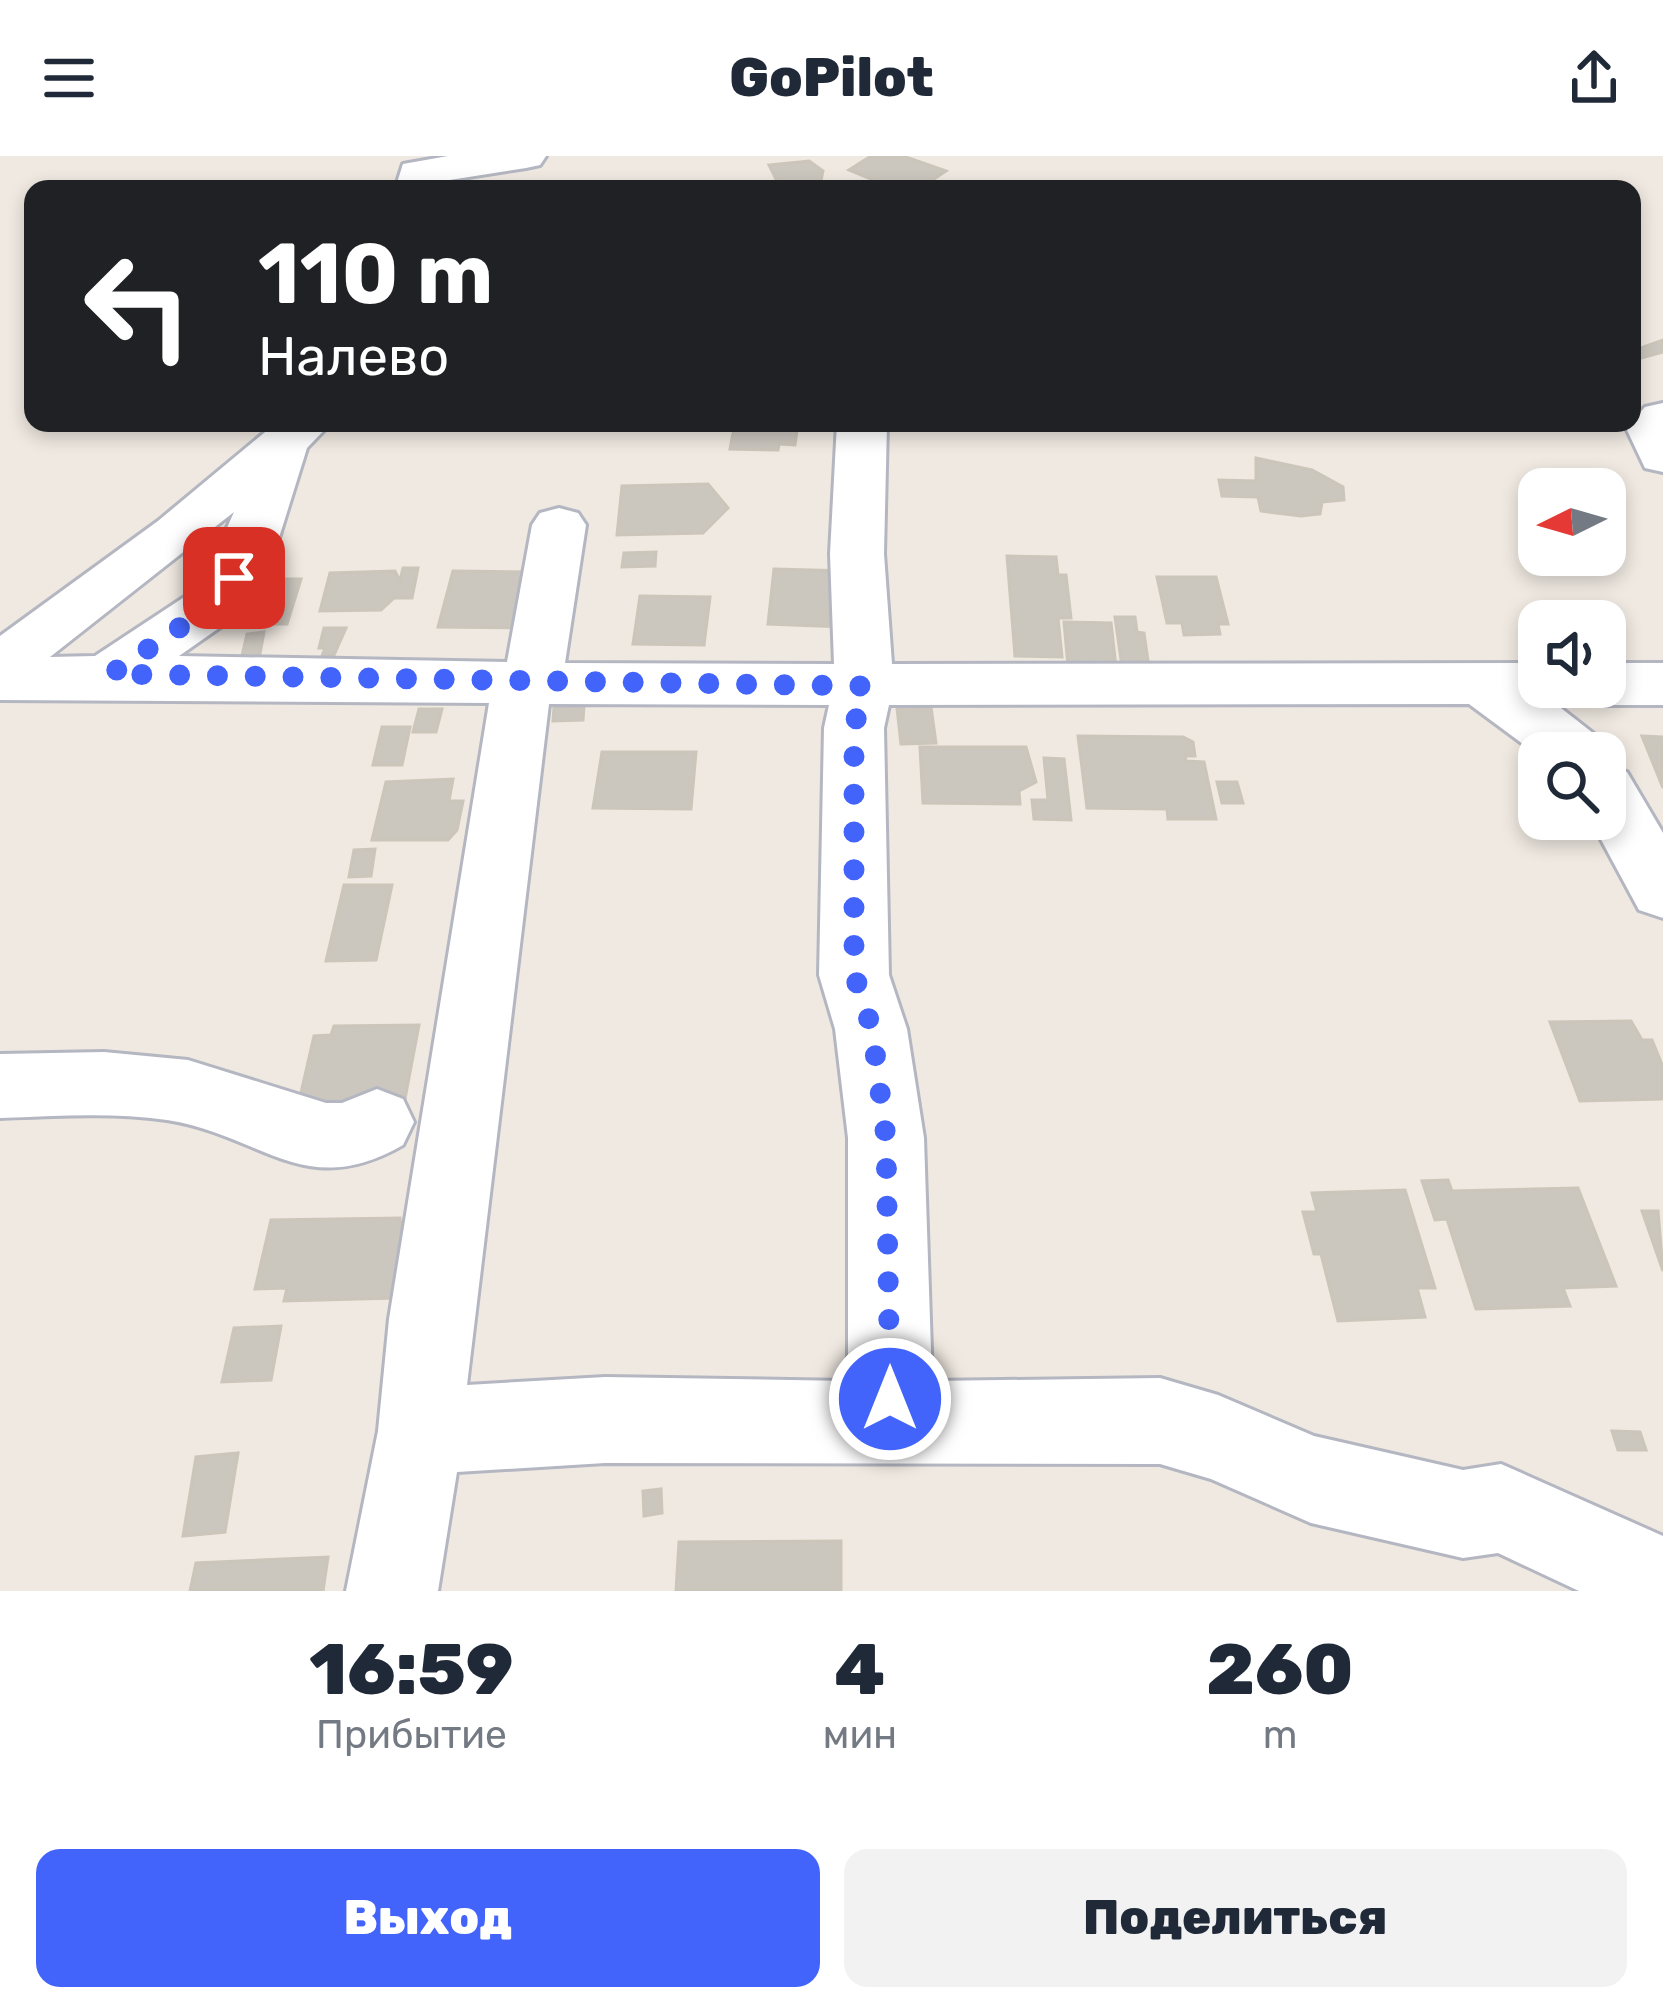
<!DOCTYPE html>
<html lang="ru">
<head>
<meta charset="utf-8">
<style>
  body { margin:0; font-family:Rubik,sans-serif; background:#f2f2f3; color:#1f2937; height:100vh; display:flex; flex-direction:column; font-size:45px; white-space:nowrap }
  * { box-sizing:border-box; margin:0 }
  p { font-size:39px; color:#747a83 }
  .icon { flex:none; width:66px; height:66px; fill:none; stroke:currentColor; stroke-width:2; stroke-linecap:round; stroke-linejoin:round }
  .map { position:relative; height:1435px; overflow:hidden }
  .details { display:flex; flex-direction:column; background:#fff; flex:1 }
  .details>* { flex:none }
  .hud { position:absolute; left:24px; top:24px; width:1617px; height:252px; border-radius:24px; box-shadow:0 6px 18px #0003; background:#202124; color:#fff; overflow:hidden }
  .needle { width:78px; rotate:265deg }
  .buttons { position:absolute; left:1518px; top:312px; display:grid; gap:24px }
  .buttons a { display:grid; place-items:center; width:108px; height:108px; border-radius:24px; background:#fff; box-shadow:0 6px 18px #0003; font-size:60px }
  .pin { position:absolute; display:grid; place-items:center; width:102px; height:102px; color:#fff; margin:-51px; border-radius:24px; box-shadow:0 6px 18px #0006 }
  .me { position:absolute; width:132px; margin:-66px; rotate:0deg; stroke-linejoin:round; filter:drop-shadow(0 0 9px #0008) }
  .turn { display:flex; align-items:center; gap:42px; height:252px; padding:0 36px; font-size:54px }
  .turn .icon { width:156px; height:156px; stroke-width:2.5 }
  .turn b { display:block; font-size:84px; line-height:102px }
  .eta { display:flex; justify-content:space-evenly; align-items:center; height:204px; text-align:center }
  .eta b { font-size:72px; font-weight:800; line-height:84px }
  .action { display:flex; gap:24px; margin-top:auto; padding:24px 36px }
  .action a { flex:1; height:138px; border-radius:24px; background:#4264fb; color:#fff; font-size:48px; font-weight:800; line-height:138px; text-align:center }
  .action a+a { background:#f2f2f3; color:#1f2937 }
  header { display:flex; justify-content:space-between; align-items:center; height:156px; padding:0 36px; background:#fff; font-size:54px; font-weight:800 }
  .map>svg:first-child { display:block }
</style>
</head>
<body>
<header><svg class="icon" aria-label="menu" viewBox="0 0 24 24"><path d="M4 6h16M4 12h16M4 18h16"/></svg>GoPilot<svg class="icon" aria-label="share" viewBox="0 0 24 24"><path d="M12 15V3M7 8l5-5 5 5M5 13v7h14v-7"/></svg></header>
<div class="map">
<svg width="1663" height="1435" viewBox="0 0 1663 1435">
  <rect width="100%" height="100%" fill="#efe9e1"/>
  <path fill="#cbc7bf" stroke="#cbc5ba" stroke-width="3" d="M871 0H903L946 15 919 33H880L876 25 849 14Z
    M809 5 823 15 820 29 811 33H781L769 9Z
    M1663 184V196L1641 202 1632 195Z
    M735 267H798L795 289 779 288 778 294 730 293Z
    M1256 302 1312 314 1343 331 1344 344 1322 346 1320 358 1301 360 1261 355 1258 341 1222 340 1219 324 1256 325Z
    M708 328 728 352 703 377 617 379 622 330Z
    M656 396 655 410 622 411 624 397Z
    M1007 400 1056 401 1058 419H1066L1071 462H1058L1062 501 1015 500Z
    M403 412H418L412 442H394L381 454 320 455 330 417 395 415 400 425Z
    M774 413 847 415 843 471 768 468Z
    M453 415 534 416 521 472 438 471Z
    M1157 421H1216L1228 468H1218L1220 478 1184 479 1182 467H1167Z
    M266 423H301L287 468H251Z
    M640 440 710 441 704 489 633 488Z
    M1115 461H1135L1137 476 1144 477 1149 512 1122 511Z
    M1064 466 1111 467 1116 511 1068 510Z
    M324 472H346L334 499 322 500 325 492H319Z
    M264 476 259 503 241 504 247 478Z
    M584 550 583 564 553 565 554 551Z
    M931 551 936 587 901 588 897 552Z
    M419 553H442L436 576H413Z
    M382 571H410L402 609H373Z
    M1078 580 1183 581 1193 586 1195 600H1185L1186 605 1204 606 1216 663H1168L1167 653 1087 652Z
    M1642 580 1663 581V632Z
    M920 591H1026L1036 626 1019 635 1020 648 923 647Z
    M602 596H696L691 653 593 652Z
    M1044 602 1064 603 1071 664 1034 663 1032 644H1048Z
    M453 623 449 645H463L457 674 448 684H372L386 626Z
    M1217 626H1237L1243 647H1222Z
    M375 693 371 720 349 721 354 694Z
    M344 729H392L376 804 326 805Z
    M1631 865 1642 884H1652L1663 911V943L1580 945 1550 866Z
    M419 869 404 948 298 950 314 880 331 879 334 870Z
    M1448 1024 1452 1035 1578 1032 1616 1130 1563 1132 1570 1150 1476 1153 1447 1063 1435 1064 1422 1025Z
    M1405 1034 1435 1132H1417L1425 1161 1338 1165 1321 1098H1314L1303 1056H1317L1312 1037Z
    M1642 1055H1658L1663 1115Z
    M400 1062 404 1094 396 1142 284 1145 287 1132 255 1133 271 1064Z
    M281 1170 271 1224 222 1226 234 1172Z
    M1612 1275 1640 1276 1646 1294H1618Z
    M238 1297 225 1376 183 1380 196 1301Z
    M661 1333 662 1357 644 1360 643 1335Z
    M841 1385V1435H676L679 1386Z
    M328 1401 323 1435H190L196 1407Z"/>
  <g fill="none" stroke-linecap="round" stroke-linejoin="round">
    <defs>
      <path id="minor" d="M448 0H546L540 9 526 12 437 26V33H395L403 8Z
        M1663 247V316L1645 312 1626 272 1645 251Z
        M276 267H331L307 292 273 401 242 456 179 500 507 506 532 369 540 357 559 352 578 357 586 369 565 507 834 508 830 398 837 267H887L884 398 892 508 1539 507V531H1567L1552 545 1598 581 1607 597 1605 600H1539L1469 548 889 549 884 572 889 819 907 873 924 982 932 1225 1160 1222 1218 1239 1314 1280 1463 1314 1501 1308 1663 1380V1435H1579L1498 1397 1463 1402 1311 1367 1211 1323 1160 1308 605 1307 457 1316 438 1435H346L378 1275 389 1163 489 547 0 544V480L158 365ZM234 356 201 430 95 500 50 501ZM549 548 829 549 824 572 819 819 835 873 848 982V1225L605 1221 467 1229Z
        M1605 507H1663V549H1605L1584 543 1577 531H1605Z
        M1605 609 1627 616 1663 677V762L1639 754 1590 663H1605Z
        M104 896 188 904 326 947H342L377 933 403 943 414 966 403 989C304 1046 263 979 167 964 112 956 55 960 0 962V898Z"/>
    </defs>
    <use href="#minor" stroke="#b4b7c1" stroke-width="6"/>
    <use href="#minor" fill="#fff" fill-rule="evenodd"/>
  </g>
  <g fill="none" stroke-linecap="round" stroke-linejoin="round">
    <path stroke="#4264fb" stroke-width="21" stroke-dasharray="0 37.8" d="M234 422 222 443 111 518 864 530 854 572V818L872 873 886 982 890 1243"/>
  </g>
</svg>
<div class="buttons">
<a><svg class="needle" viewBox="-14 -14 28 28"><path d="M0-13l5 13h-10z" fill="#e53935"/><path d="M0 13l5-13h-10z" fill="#747a83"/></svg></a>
<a><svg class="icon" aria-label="sound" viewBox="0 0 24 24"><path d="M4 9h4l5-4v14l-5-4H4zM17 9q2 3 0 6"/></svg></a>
<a><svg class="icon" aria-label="search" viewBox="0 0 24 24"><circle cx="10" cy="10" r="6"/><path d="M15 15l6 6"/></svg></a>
</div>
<div class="pin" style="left:234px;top:422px;background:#d93025"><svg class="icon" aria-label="arrive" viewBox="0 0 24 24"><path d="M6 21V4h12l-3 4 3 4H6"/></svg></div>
<svg class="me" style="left:890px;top:1243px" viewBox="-20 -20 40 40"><circle r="17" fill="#4264fb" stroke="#fff" stroke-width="3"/><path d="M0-11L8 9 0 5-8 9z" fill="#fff"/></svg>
<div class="hud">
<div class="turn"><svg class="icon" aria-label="left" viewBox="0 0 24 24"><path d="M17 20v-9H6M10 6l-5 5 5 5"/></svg><div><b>110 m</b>Налево</div></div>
</div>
</div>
<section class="details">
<div class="eta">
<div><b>16:59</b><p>Прибытие</p></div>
<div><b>4</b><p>мин</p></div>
<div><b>260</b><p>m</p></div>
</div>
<div class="action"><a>Выход</a><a>Поделиться</a></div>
</section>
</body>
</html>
